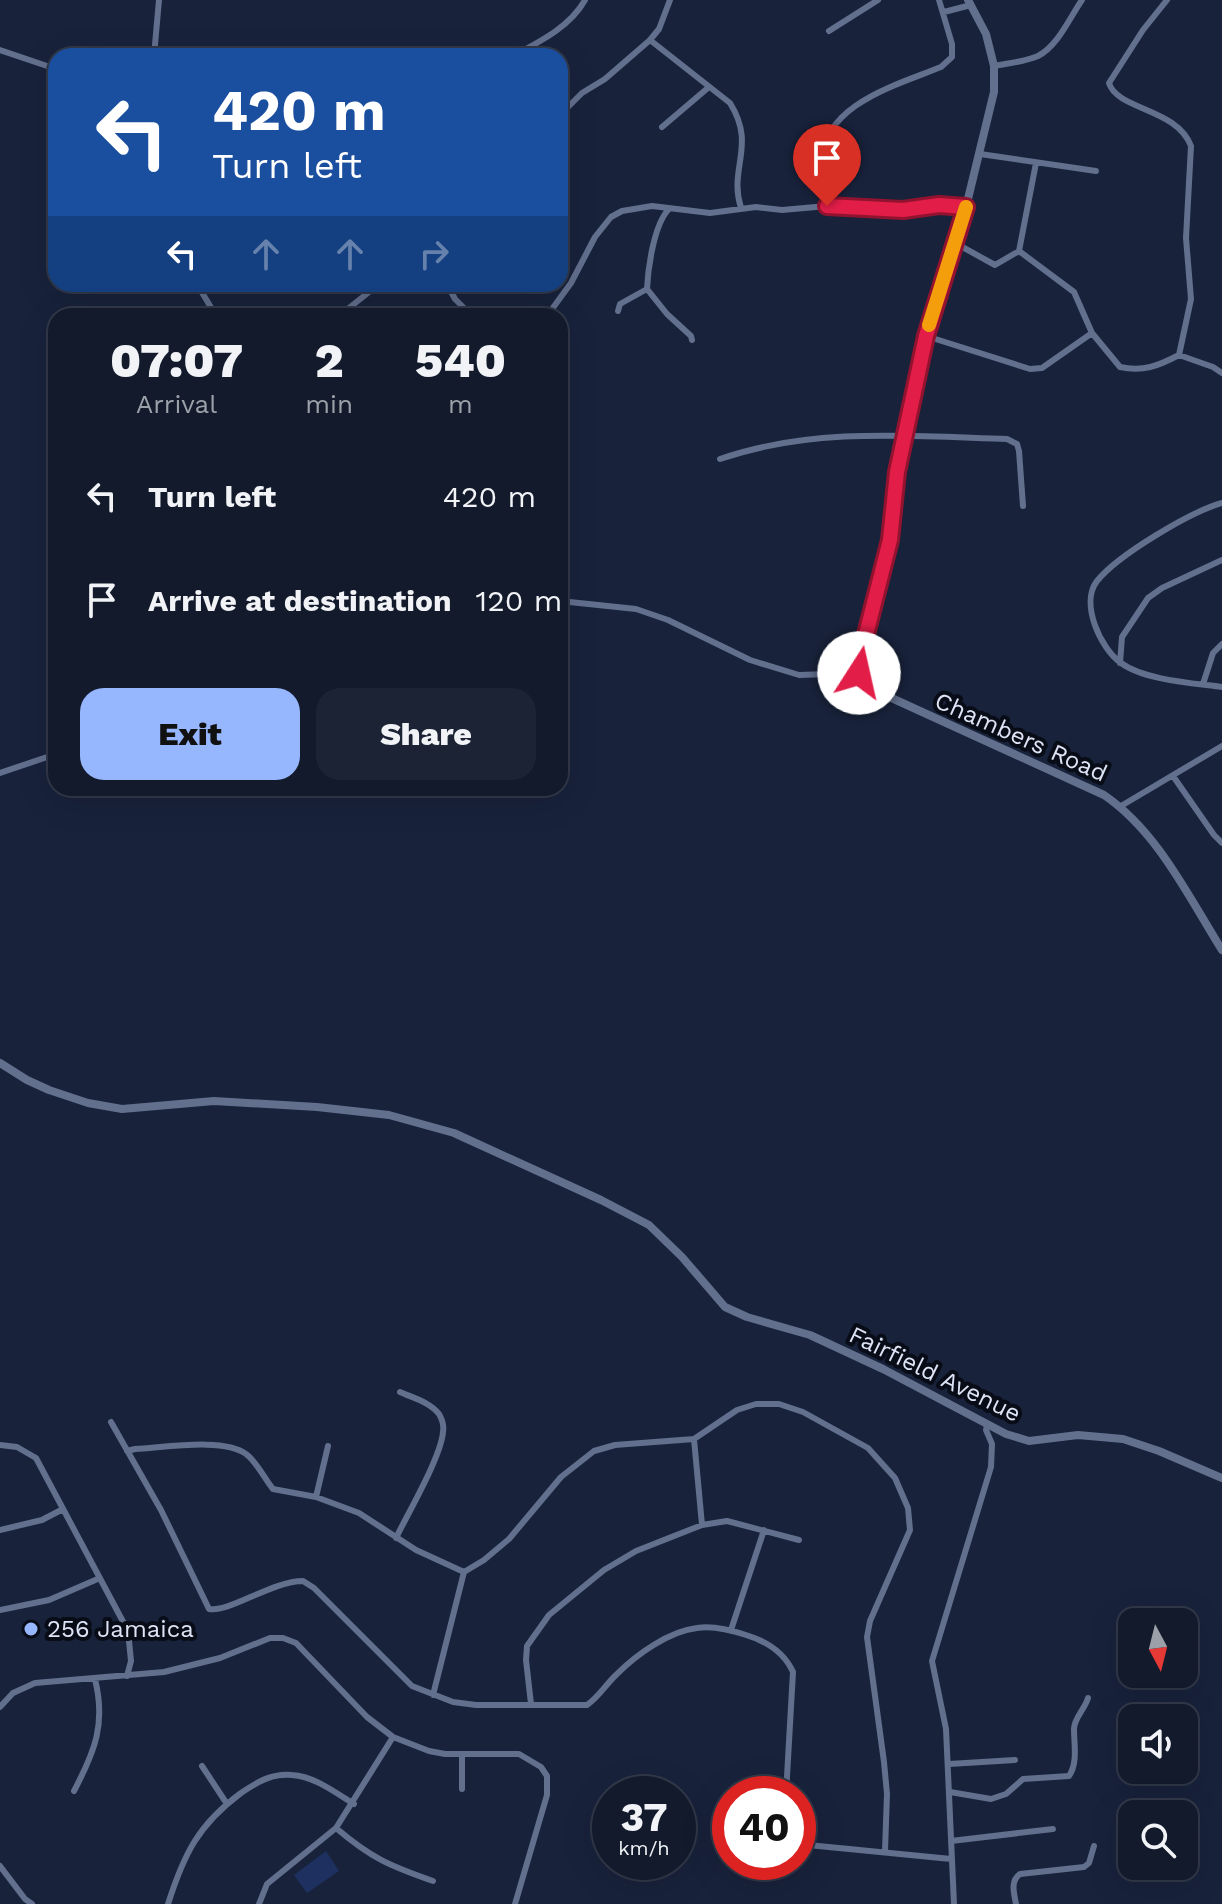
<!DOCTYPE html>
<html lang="en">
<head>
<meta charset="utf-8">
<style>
  body { margin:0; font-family:"Work Sans",sans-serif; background:#1b2334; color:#f1f3f6; height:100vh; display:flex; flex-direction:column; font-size:30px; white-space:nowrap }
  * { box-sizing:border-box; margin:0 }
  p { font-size:26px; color:#9ca1a9 }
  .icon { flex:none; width:44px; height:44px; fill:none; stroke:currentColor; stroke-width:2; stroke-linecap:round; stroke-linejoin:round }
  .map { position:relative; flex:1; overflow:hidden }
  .drawer { position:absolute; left:48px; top:308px; width:520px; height:488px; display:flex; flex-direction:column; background:#121a2c; border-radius:24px; box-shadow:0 8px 32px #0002,0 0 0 2px #313848 }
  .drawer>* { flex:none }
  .banner { position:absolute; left:48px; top:48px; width:520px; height:244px; border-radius:24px; box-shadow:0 8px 32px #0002,0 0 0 2px #313848; background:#1a4fa0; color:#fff; overflow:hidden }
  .needle { width:52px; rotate:173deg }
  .controls { position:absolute; left:1118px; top:1608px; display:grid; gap:16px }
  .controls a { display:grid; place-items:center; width:80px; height:80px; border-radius:16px; background:#121a2c; box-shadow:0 8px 32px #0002,0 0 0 2px #313848; font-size:40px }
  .speed { position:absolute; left:592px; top:1776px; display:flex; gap:16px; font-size:40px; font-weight:700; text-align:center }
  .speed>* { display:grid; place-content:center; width:104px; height:104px; border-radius:50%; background:#121a2c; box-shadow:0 8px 32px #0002,0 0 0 2px #313848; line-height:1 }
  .speed small { font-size:20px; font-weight:400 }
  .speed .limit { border:12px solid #d22; background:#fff; color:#111 }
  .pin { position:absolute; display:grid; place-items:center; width:68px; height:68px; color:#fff; margin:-82px -34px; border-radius:50% 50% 50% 0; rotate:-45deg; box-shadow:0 0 8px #0007 }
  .pin .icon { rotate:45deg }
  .me { position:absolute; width:88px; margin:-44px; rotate:10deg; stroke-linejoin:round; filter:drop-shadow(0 0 6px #0008) }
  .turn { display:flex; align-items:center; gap:28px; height:168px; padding:0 32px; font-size:36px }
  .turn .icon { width:104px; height:104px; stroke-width:2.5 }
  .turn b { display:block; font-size:56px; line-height:68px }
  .lanes { display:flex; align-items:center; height:76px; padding:0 32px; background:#0003; justify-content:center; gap:40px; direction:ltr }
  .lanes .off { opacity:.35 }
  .eta { display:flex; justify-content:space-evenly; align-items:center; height:136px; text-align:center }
  .eta b { font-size:48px; font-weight:800; line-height:56px }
  .cta { display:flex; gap:16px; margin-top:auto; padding:16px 32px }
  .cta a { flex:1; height:92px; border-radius:24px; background:#96b6fd; color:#111; font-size:32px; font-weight:800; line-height:92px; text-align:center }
  .cta a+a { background:#1b2334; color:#f1f3f6 }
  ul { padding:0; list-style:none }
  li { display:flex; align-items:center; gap:24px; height:104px; padding:0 32px }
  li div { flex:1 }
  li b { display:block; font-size:30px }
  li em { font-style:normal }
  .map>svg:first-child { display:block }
</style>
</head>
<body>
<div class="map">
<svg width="1222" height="1904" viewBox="0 0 1222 1904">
  <rect width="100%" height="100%" fill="#18223b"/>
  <path fill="#1d305f" d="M326 1851 339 1871 307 1893 294 1875Z"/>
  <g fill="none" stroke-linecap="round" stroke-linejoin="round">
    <path stroke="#626f8d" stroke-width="6" d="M944 12 971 5
      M829 31 878 0
      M650 40 659 29 670 0
      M0 50 56 69
      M154 56 159 0
      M513 56C539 42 570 27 585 0
      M994 66C1009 63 1024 62 1038 56 1058 46 1070 17 1082 0
      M560 115 582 93 605 79 650 40 730 103C757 146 728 168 741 208
      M662 127 709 87
      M980 154 1096 171
      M827 206C824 192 820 177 821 163 823 104 897 85 941 67L952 57V44L939 0
      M955 243 995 265 1019 251
      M197 284 216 316
      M447 284 455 299 472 316
      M647 289 667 314 691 336 692 340
      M618 311 620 304 647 289C648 268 654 224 669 209
      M339 316 379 284
      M547 316 571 283 595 237 611 217 622 211 652 206 710 213 756 207 782 210 827 206 903 210 939 205 966 207
      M1092 333 1120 367C1143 372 1158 366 1179 355L1191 299 1186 238 1191 146C1177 108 1117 110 1109 83L1143 30 1167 0
      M926 336 1030 369 1042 368 1092 333 1074 292 1019 251 1036 163
      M1179 355 1213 367 1222 373
      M720 459C812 427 912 436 1007 439L1017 444 1019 451 1023 506
      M1222 503C1190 512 1118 555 1097 581 1080 603 1100 648 1121 663 1144 680 1193 683 1222 687
      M560 601 636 609 668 620 750 660 799 675 859 673
      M1120 663 1122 637 1148 598 1162 588 1222 560
      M1203 684 1213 653 1222 644
      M0 773 56 754
      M1173 776 1214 835 1222 843
      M1121 806 1222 746
      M111 1422 161 1510 209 1609C229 1613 272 1581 303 1581L314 1588 412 1686 453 1702 476 1705H587C599 1697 606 1684 617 1674 636 1655 669 1631 697 1628 713 1625 731 1630 746 1635 766 1641 784 1652 793 1672L786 1794
      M694 1439 702 1525
      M0 1445 17 1447 36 1458 128 1631 131 1661 127 1676
      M127 1451 135 1449C162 1448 224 1437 246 1454 257 1462 264 1478 273 1489L316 1497 359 1513 416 1550 464 1572
      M316 1497 328 1446
      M0 1530 42 1520 63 1509
      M396 1538C408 1513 441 1457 443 1432 444 1426 442 1419 439 1414 430 1402 413 1398 400 1392
      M464 1572 484 1560 509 1539 561 1477 594 1451 615 1445 694 1439 737 1410 756 1404H779L803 1412 868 1448 895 1478 908 1508 910 1530 870 1621 867 1637 884 1762 887 1794 885 1851
      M0 1610 49 1600 100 1578
      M731 1630 764 1530
      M433 1695 464 1572
      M531 1704 526 1660 527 1646 549 1615 604 1570 636 1551 702 1525 727 1521 799 1540
      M0 1707 13 1693 35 1683 164 1672 220 1658 270 1638H283L296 1643 367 1717 393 1737 429 1751 445 1754H519L541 1767 547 1776V1795L515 1904
      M462 1755V1789
      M949 1764 1015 1760
      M202 1766 227 1804
      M74 1791C95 1751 106 1724 95 1679
      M950 1792 991 1799 1006 1794 1023 1779 1069 1776C1078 1763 1074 1744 1074 1729 1074 1718 1085 1709 1088 1698
      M336 1828C371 1858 390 1866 433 1881
      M951 1841 1053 1829
      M798 1844 951 1859
      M0 1866 25 1899 32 1904
      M168 1904C184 1854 198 1825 241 1793 257 1782 272 1773 292 1775 314 1776 336 1793 354 1804
      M259 1904 267 1884 336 1828 393 1737
      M954 1904 946 1729 932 1661 991 1467 992 1444 986 1430 987 1425
      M1016 1904C1014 1893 1010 1881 1020 1874L1084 1867 1089 1863 1094 1846"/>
    <path stroke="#626f8d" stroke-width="8" d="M968 0 986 34 994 66V92L966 207 926 336 897 472 890 540 860 658C857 672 862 682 874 690L1104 795C1158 832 1188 896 1222 950
      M0 1063 27 1080 49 1090 88 1103 122 1109 214 1101 317 1107 389 1115 454 1133 601 1200 649 1225 682 1257 725 1307 747 1317 810 1335 883 1369 1006 1434 1029 1441 1078 1435 1123 1439 1159 1451 1222 1478"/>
  </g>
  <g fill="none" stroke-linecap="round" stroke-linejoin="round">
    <defs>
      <path id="route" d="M827 206 903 210 939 205 966 207 926 336 897 472 890 540 860 658 859 673"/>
    </defs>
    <use href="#route" stroke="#92132f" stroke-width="20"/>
    <use href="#route" stroke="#e11d48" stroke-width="14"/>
    <path stroke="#f59e0b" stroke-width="14" d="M929 325 966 207"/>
  </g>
  <circle fill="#96b6fd" stroke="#080c17" stroke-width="3" cx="31" cy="1629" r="8"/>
  <g text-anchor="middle" stroke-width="8" stroke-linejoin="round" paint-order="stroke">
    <g font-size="24" fill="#dce4f5" stroke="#080c17">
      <text transform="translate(1021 737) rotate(24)" y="8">Chambers Road</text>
      <text transform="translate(935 1374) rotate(26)" y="8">Fairfield Avenue</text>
    </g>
    <g font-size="24" fill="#dce4f5" stroke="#080c17" text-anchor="start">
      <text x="47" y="1637">256 Jamaica</text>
    </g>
  </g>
</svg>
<div class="controls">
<a><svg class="needle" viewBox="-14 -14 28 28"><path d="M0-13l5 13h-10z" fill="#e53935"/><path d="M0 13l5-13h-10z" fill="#9ca1a9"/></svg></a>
<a><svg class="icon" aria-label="sound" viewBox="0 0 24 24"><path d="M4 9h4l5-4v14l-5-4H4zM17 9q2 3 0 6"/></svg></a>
<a><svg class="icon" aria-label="search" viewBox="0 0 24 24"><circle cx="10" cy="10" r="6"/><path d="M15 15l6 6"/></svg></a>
</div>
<div class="speed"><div>37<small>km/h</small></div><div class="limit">40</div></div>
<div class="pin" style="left:827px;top:206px;background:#d93025"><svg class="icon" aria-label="arrive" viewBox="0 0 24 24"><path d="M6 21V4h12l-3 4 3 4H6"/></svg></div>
<svg class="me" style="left:859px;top:673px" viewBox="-20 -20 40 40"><circle r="19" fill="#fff"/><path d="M0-13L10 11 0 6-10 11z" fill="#e11d48"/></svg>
<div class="banner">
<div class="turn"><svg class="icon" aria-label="left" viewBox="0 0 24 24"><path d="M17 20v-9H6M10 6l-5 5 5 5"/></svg><div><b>420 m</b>Turn left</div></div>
<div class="lanes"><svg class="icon" aria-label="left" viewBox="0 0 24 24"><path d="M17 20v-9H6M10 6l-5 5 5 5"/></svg><svg class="icon off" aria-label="ahead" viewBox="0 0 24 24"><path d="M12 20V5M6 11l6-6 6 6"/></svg><svg class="icon off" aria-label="ahead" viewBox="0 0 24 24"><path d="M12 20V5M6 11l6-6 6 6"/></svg><svg class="icon off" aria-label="right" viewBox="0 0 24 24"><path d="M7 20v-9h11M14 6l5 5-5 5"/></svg></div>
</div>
<section class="drawer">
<div class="eta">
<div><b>07:07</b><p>Arrival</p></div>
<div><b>2</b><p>min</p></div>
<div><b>540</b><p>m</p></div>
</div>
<ul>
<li><svg class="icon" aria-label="left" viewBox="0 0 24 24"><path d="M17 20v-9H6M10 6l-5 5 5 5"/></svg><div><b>Turn left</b></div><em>420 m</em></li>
<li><svg class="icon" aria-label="arrive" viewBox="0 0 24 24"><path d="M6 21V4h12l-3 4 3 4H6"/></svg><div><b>Arrive at destination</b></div><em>120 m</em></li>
</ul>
<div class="cta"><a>Exit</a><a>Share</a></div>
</section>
</div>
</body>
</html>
